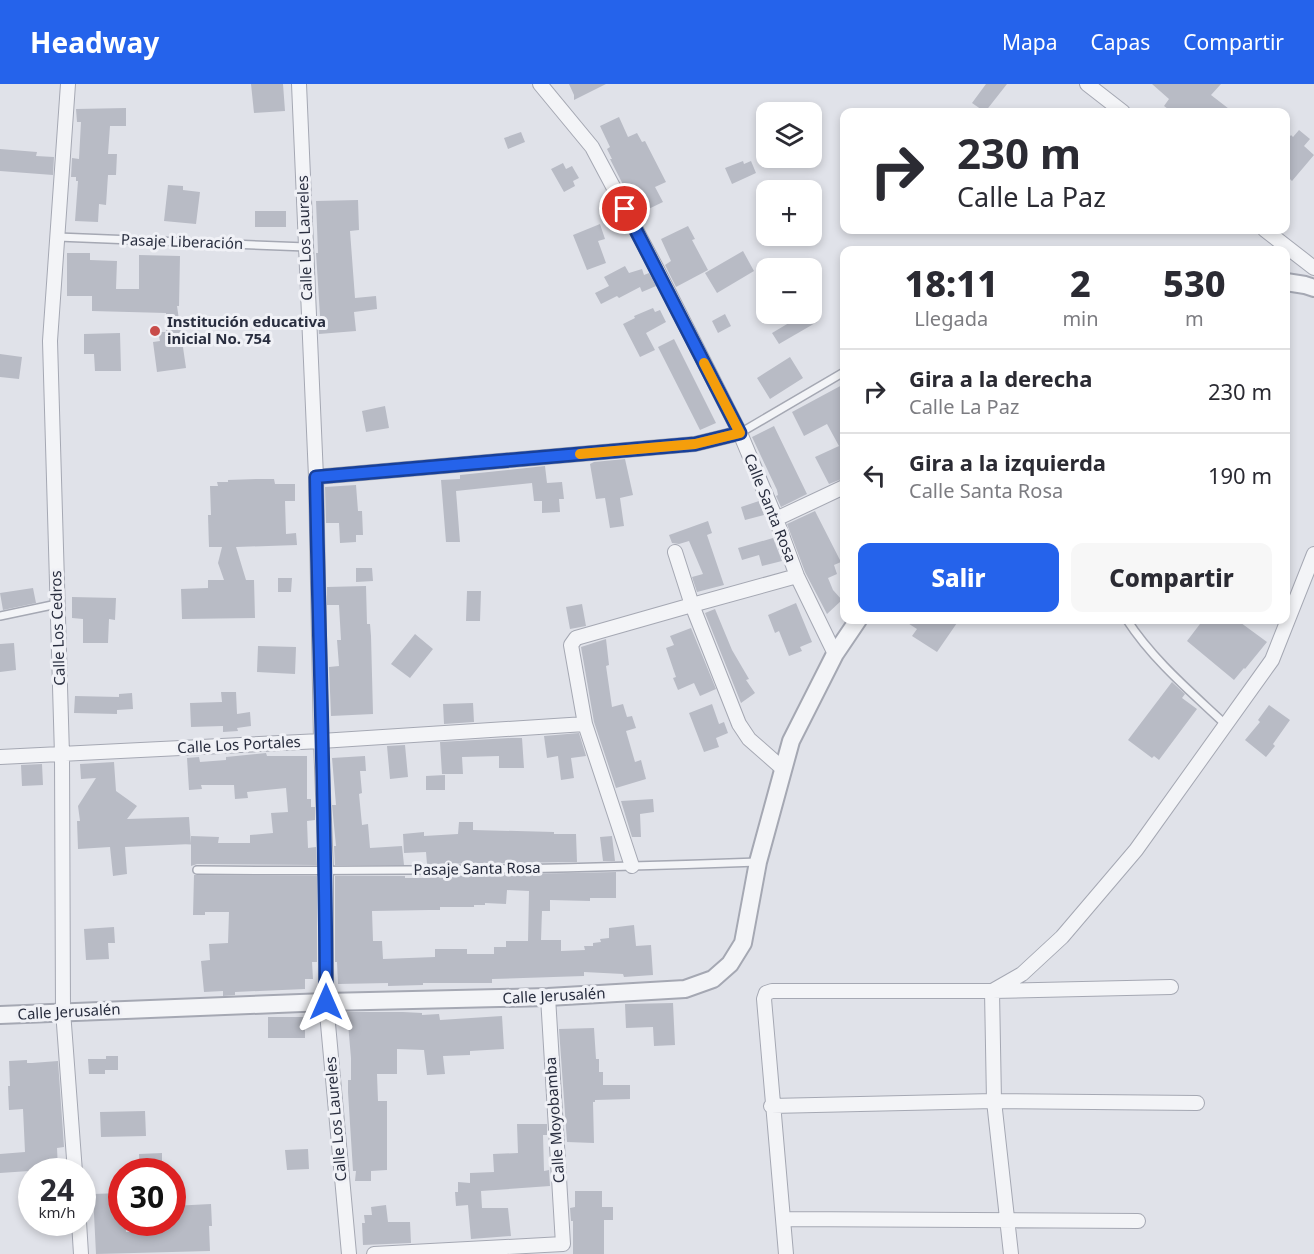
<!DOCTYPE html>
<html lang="es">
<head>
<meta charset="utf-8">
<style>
  body { margin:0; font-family:"Noto Sans",sans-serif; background:#f7f7f7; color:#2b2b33; height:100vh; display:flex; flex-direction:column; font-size:22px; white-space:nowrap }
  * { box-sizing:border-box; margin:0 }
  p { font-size:20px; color:#7c7c81 }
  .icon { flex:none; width:33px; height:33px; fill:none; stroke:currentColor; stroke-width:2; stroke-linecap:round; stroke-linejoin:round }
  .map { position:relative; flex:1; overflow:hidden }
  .sheet { position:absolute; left:840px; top:162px; width:450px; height:378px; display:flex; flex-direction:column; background:#fff; border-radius:12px; box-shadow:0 3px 9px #0003 }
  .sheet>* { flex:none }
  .banner { position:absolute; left:840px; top:24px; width:450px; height:126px; border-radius:12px; box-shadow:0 3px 9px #0003; background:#fff; color:#2b2b33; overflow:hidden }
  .fabs { position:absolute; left:756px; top:18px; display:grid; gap:12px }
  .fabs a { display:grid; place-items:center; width:66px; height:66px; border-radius:12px; background:#fff; box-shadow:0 3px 9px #0003; font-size:30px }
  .speed { position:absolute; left:18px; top:1074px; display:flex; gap:12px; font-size:30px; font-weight:700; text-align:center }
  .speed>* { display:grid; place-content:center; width:78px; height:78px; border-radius:50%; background:#fff; box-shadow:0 3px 9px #0003; line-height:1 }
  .speed small { font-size:15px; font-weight:400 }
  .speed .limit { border:9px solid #d22; background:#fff; color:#111 }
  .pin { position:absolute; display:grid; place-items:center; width:51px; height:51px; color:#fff; margin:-26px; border:3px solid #fff; border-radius:50%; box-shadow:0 2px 6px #0007 }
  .me { position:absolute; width:66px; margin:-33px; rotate:0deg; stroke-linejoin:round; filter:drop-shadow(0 0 4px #0008) }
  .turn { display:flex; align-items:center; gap:21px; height:126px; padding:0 18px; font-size:27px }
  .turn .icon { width:78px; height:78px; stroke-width:2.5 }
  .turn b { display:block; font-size:42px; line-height:51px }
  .eta { display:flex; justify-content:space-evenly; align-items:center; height:102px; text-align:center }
  .eta b { font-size:36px; font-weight:800; line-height:42px }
  .action { display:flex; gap:12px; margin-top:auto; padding:12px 18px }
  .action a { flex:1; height:69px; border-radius:12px; background:#2563eb; color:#fff; font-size:24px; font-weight:800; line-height:69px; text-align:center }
  .action a+a { background:#f7f7f7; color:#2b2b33 }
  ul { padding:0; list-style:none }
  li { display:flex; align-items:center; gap:18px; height:84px; padding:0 18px; border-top:2px solid #e1e1e2 }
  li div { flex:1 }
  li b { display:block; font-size:22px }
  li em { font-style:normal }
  header { display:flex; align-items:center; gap:36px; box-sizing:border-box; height:84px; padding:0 30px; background:#2563eb; color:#fff }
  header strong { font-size:28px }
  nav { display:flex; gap:33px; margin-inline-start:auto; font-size:21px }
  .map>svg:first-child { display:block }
</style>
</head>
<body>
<header>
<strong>Headway</strong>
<nav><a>Mapa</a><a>Capas</a><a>Compartir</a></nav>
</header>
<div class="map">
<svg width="1314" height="1170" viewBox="0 0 1314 1170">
  <rect width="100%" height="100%" fill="#e0e2e9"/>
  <path fill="#b8bbc5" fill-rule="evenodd" d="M251 0H283L285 27 254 29Z
    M569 0H606L574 16V11Z
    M986 0H1007L985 28 972 19Z
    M1152 0H1221L1211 11 1233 28H1172L1164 22 1169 15Z
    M126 24V42H110L108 70H117L116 91H108L106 121 99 120 98 138 75 137 78 97H76V93H71L72 74 79 75 81 38H77L76 25Z
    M619 33 628 53 637 49 642 58 645 57 666 98 655 103 663 118 638 130 610 75H612L607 65 610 63 600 42Z
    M1299 46 1310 55 1304 62 1314 71 1292 97 1286 91V57L1291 51 1293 53Z
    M521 48 525 58 508 65 504 54Z
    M0 65 37 68 36 72 54 73 53 91 0 87Z
    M743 77 744 80 751 77 756 89 732 100 725 84Z
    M563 79 566 85 572 82 579 94 573 97 575 102 564 108 551 85Z
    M168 101 183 102V106L200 108 196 140 164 137Z
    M358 116 359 146 350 147 355 214 376 212 377 225 354 228 356 247 319 250 318 232H320L316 169H318L316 117Z
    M255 127H286V143H255Z
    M600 140 605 155 598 157 606 179 587 186 573 151Z
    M688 142 695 155 692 156 708 186 676 203 665 181 671 177 661 155Z
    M743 167 754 187 717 209 705 189Z
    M67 169H90V176L117 177 116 205H139V171L180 172 179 222H177L186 284 157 288 153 258 160 257 158 248H166V229L92 227V212H67Z
    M625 182 629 189 642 185 644 191 649 189 656 202 642 208 640 203 619 214 617 212 601 220 595 209 609 202 604 193Z
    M653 224 655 228 660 226 666 238 646 249 655 266 640 273 623 240 635 234 634 232Z
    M812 229 817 238 779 260 772 249 804 230Z
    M725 230 731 242 718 249 712 237Z
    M120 249 121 287H95L94 270H84V250Z
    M674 255 716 339 700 346 658 263Z
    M0 270 22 273 19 295 0 293Z
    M790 273 803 294 770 315 757 294Z
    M844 300V394L829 400 815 373 839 362 827 340 804 352 792 328Z
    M385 322 389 344 366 348 362 327Z
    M774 342 807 410 781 423 776 412 778 411 777 406 752 353Z
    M625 375 633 411 620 414 624 442 610 444 605 414 596 415 590 380 594 378Z
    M545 382 547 399 562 398 564 415H559L560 428 542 429V417H534L532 399 456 407 460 458H446L441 396 460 395V391Z
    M256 395H274L275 400H295V417H285L286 450 296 449 297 461 236 463 246 496H254L255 534 182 535 181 505 208 504V496H224L218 479 222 463H209L208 431H211L210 402H218L217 398H228V396Z
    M356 401 358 427H362L363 451H356V458L340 459 339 439H326L325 403Z
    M759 417 764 431 745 436 741 423Z
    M815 427 841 478 834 481 837 490 828 494 833 506 842 516 827 530 805 488 787 440Z
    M708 437 712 449 707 451 724 501 697 508 692 493 703 490 689 457 679 460 672 459 669 451Z
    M773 454 782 477 762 482 759 471 742 476 738 464Z
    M356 484H372L373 497 356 498Z
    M278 494H292L291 508H278Z
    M366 502 367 540H370L371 552 373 630 331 632 329 583 339 582 337 556H341L339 521H327V503Z
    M33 504 36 519 3 526 0 509Z
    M467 507H481L480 537H466Z
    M72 513 116 514 115 536 109 535 108 559H83V535L72 534Z
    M796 519 812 558 800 563 802 567 789 572 779 547 775 549 768 531Z
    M582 520 586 542 570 545 566 523Z
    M715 525 732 566 749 595 746 596 755 609 741 619 705 529Z
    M903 536H959L937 568 912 552 917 545Z
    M1203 536H1237L1267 558 1245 585 1244 584 1234 596 1187 557Z
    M691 544 716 605 700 612 694 599 678 606 673 594 676 593 666 564 674 561 670 552Z
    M415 550 433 565 410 594 391 580Z
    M606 555 609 581 606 582 612 623 623 620 627 633 632 632 636 644 626 647 635 678 641 676 646 695 616 704 594 638 581 563Z
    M14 559 16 586 0 588V560Z
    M258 562 296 563 295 590 257 588Z
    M1172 598 1185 610 1182 614 1197 625 1159 676 1154 672 1152 674 1128 656Z
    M221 608H236L237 630 250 628 251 642 237 644 238 647 223 648V642L191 643 190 619 222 618Z
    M132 609 133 625 117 626V630L74 629 75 612 119 613V610Z
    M473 619 474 638 444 640 443 620Z
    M712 620 719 640 724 638 728 649 716 654 719 663 704 668 689 629Z
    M1269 621 1290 636 1273 660 1275 662 1266 673 1245 656 1260 638 1258 636Z
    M579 649 586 672 571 674 574 694 561 696 558 672 547 674 544 652Z
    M511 654H522L524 684H499V672L462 673 463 690H442L440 658Z
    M405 661 408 693 390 695 387 662Z
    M266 669 267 672H307V715H311V723H315V736L307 737 308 764 316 763 317 781 197 780 191 782V752L219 753 218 759H250V751L273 749 271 729 288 728 286 704 247 708 248 714 235 715 234 701H201L202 705 189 706 187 674 199 673 200 678 226 676V673Z
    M365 672 366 687H360L362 709 359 710 362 741 368 740 370 764 402 762 404 781H335L334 762H336L332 721H336L332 674Z
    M114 678 116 707 137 722 127 735 189 733 191 760 125 763 127 790 113 792 110 763 78 765 77 737H80L78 722 96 694 81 695 80 680Z
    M42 680 43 701 22 702 21 681Z
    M445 691V706H426V692Z
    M653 715 654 728 640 730 641 753H632L621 717Z
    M459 738H473V746L554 748V750H576L577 778 427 780 426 768 404 769 403 750 424 748V752L458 750Z
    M612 752 615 777H603L600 753Z
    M616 788V814H590V817L550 816V827H542L541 856H561V867L585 866 584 862H593V859L601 858 600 855 609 854V844L634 841 636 862 651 861 653 891 624 893 623 890 584 888V892L492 895V899H423V901L388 902V899L338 900 337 878H335V792H405V794H428V792ZM507 806 529 807 528 857H506V863H494V870H467V865H435V873L383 875 382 857H373L372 827 429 826H440V823H474V821H485V819L506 820Z
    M194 791 317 792V878H312L313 895H305V905L235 908V911L223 912V907L204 908 201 877 210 876 209 860 228 859 229 828H205V831H193Z
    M114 843 115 859H108L109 875 86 876 84 845Z
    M673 919 675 961 654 962 653 943 626 944 625 920Z
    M347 928H403L422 929V931L439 930 440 936 502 932 504 965 470 967V971L443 972 445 990 427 991 424 966 397 965V990H377L378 1017H387V1086L371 1087V1097H355L356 1087H353L348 1008V996H351V974Z
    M268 933H305V954H268Z
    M594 944 596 975H599V988H603V1001H630V1015L595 1016V1018H593L594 1059 567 1058 559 945Z
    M106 972H118V986H105V990H89L88 975H106Z
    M27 976V979H32L58 977 64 1063 57 1064 58 1085 0 1089V1070L25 1068 23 1025 9 1026 8 1002H10L9 977Z
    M145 1027 146 1052 101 1053 100 1028Z
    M517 1040H547V1051H543L544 1087 549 1086 550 1102 481 1107 482 1124H508L511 1152 471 1155 468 1121 456 1122 455 1108H458V1098L470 1099V1089L494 1088 493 1070 518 1069Z
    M308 1065 309 1085 287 1086 285 1066Z
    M162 1069V1088H140L139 1070Z
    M575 1107H602V1123H613V1136H604V1170H573V1137H571L570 1124 575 1123Z
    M122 1109V1138H125L126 1148 165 1147 164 1138H172V1122L211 1120 212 1142H209L210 1167 96 1170 93 1110Z
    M386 1121 388 1138H410L411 1159 363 1161 362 1139H365L364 1131H372L371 1123Z"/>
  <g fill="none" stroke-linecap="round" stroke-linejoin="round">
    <defs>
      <path id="service" d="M58 153 306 163
        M740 349 844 288
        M0 532 57 520
        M1127 536C1153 576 1190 607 1225 640
        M197 786C384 788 571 785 758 778"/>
      <path id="minor" d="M68 0 50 257 62 671 63 927 75 1088
        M299 0 316 393 321 657 326 788V918L349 1170
        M540 0 592 63 658 187 740 349 776 435 797 492 835 570
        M1087 0 1123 28
        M1265 146 1314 184
        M316 393 695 360 740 349
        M776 435 844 403
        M675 468 692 521 797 492
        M0 673 321 657 585 640
        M632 782 585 640 571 561 576 554 692 521 739 640 749 655 782 684
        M994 906 1022 890 1062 853 1136 766 1272 576 1314 470
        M992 907 994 1017 1011 1170
        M771 1022 994 1017 1197 1019
        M783 1135 1138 1137
        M79 1138 81 1170
        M374 1170 563 1160 548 913
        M786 1170 764 915 766 909 772 907H992L1171 903"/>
      <path id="tertiary" d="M1286 198 1305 201 1314 204
        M0 931 326 918 548 913 685 905 713 895 730 880 743 859 758 778 791 657 835 570 858 536"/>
    </defs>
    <use href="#service" stroke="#a5a8b3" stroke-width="10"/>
    <use href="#minor" stroke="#a5a8b3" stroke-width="16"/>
    <use href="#tertiary" stroke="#a5a8b3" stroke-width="20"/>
    <use href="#service" stroke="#f3f4f7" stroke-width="7"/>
    <use href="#minor" stroke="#f3f4f7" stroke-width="14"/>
    <use href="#tertiary" stroke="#f3f4f7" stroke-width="16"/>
  </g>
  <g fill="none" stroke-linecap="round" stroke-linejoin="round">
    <defs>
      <path id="route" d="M326 918C326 743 319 568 316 393L695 360 740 349 625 125"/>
    </defs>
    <use href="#route" stroke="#184099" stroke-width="15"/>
    <use href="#route" stroke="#2563eb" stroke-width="10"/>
    <path stroke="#f59e0b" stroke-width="10" d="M580 370 695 360 740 349 704 279"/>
  </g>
  <circle fill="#c84c4a" stroke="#f0f1f6" stroke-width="2" cx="155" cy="247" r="6"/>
  <g text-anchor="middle" stroke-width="6" stroke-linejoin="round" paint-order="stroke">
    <g font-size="15" fill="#292e3f" stroke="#f0f1f6">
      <text transform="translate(305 154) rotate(-92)" y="5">Calle Los Laureles</text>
      <text transform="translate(182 158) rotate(2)" y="5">Pasaje Liberación</text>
      <text transform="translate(770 424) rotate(68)" y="5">Calle Santa Rosa</text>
      <text transform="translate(58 544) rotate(-92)" y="5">Calle Los Cedros</text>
      <text transform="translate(239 661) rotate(-3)" y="5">Calle Los Portales</text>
      <text transform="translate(477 785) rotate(-1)" y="5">Pasaje Santa Rosa</text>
      <text transform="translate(554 912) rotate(-3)" y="5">Calle Jerusalén</text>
      <text transform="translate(69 928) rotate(-3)" y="5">Calle Jerusalén</text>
      <text transform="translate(336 1035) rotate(-95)" y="5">Calle Los Laureles</text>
      <text transform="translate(555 1036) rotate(-94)" y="5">Calle Moyobamba</text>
    </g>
    <g font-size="15" font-weight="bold" fill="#292e3f" stroke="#f0f1f6" text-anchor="start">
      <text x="167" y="243">Institución educativa<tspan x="167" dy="17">inicial No. 754</tspan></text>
    </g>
  </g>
</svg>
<div class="fabs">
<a><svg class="icon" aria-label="layers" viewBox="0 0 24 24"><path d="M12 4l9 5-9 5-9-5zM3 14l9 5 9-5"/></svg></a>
<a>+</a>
<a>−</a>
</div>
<div class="speed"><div>24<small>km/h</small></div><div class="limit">30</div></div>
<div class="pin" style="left:625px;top:125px;background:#d93025"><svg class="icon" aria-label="arrive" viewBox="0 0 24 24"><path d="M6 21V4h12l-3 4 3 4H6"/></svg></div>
<svg class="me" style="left:326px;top:918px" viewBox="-20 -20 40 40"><path d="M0-17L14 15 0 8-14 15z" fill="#2563eb" stroke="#fff" stroke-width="4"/></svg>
<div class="banner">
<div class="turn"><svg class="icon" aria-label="right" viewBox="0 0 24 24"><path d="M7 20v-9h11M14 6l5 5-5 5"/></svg><div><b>230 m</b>Calle La Paz</div></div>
</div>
<section class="sheet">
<div class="eta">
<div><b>18:11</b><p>Llegada</p></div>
<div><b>2</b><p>min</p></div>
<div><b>530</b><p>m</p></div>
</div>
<ul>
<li><svg class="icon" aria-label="right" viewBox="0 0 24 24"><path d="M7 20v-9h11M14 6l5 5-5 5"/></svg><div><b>Gira a la derecha</b><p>Calle La Paz</p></div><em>230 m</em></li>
<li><svg class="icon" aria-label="left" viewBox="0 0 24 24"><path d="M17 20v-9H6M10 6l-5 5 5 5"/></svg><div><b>Gira a la izquierda</b><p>Calle Santa Rosa</p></div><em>190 m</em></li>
</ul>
<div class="action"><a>Salir</a><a>Compartir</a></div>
</section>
</div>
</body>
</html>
